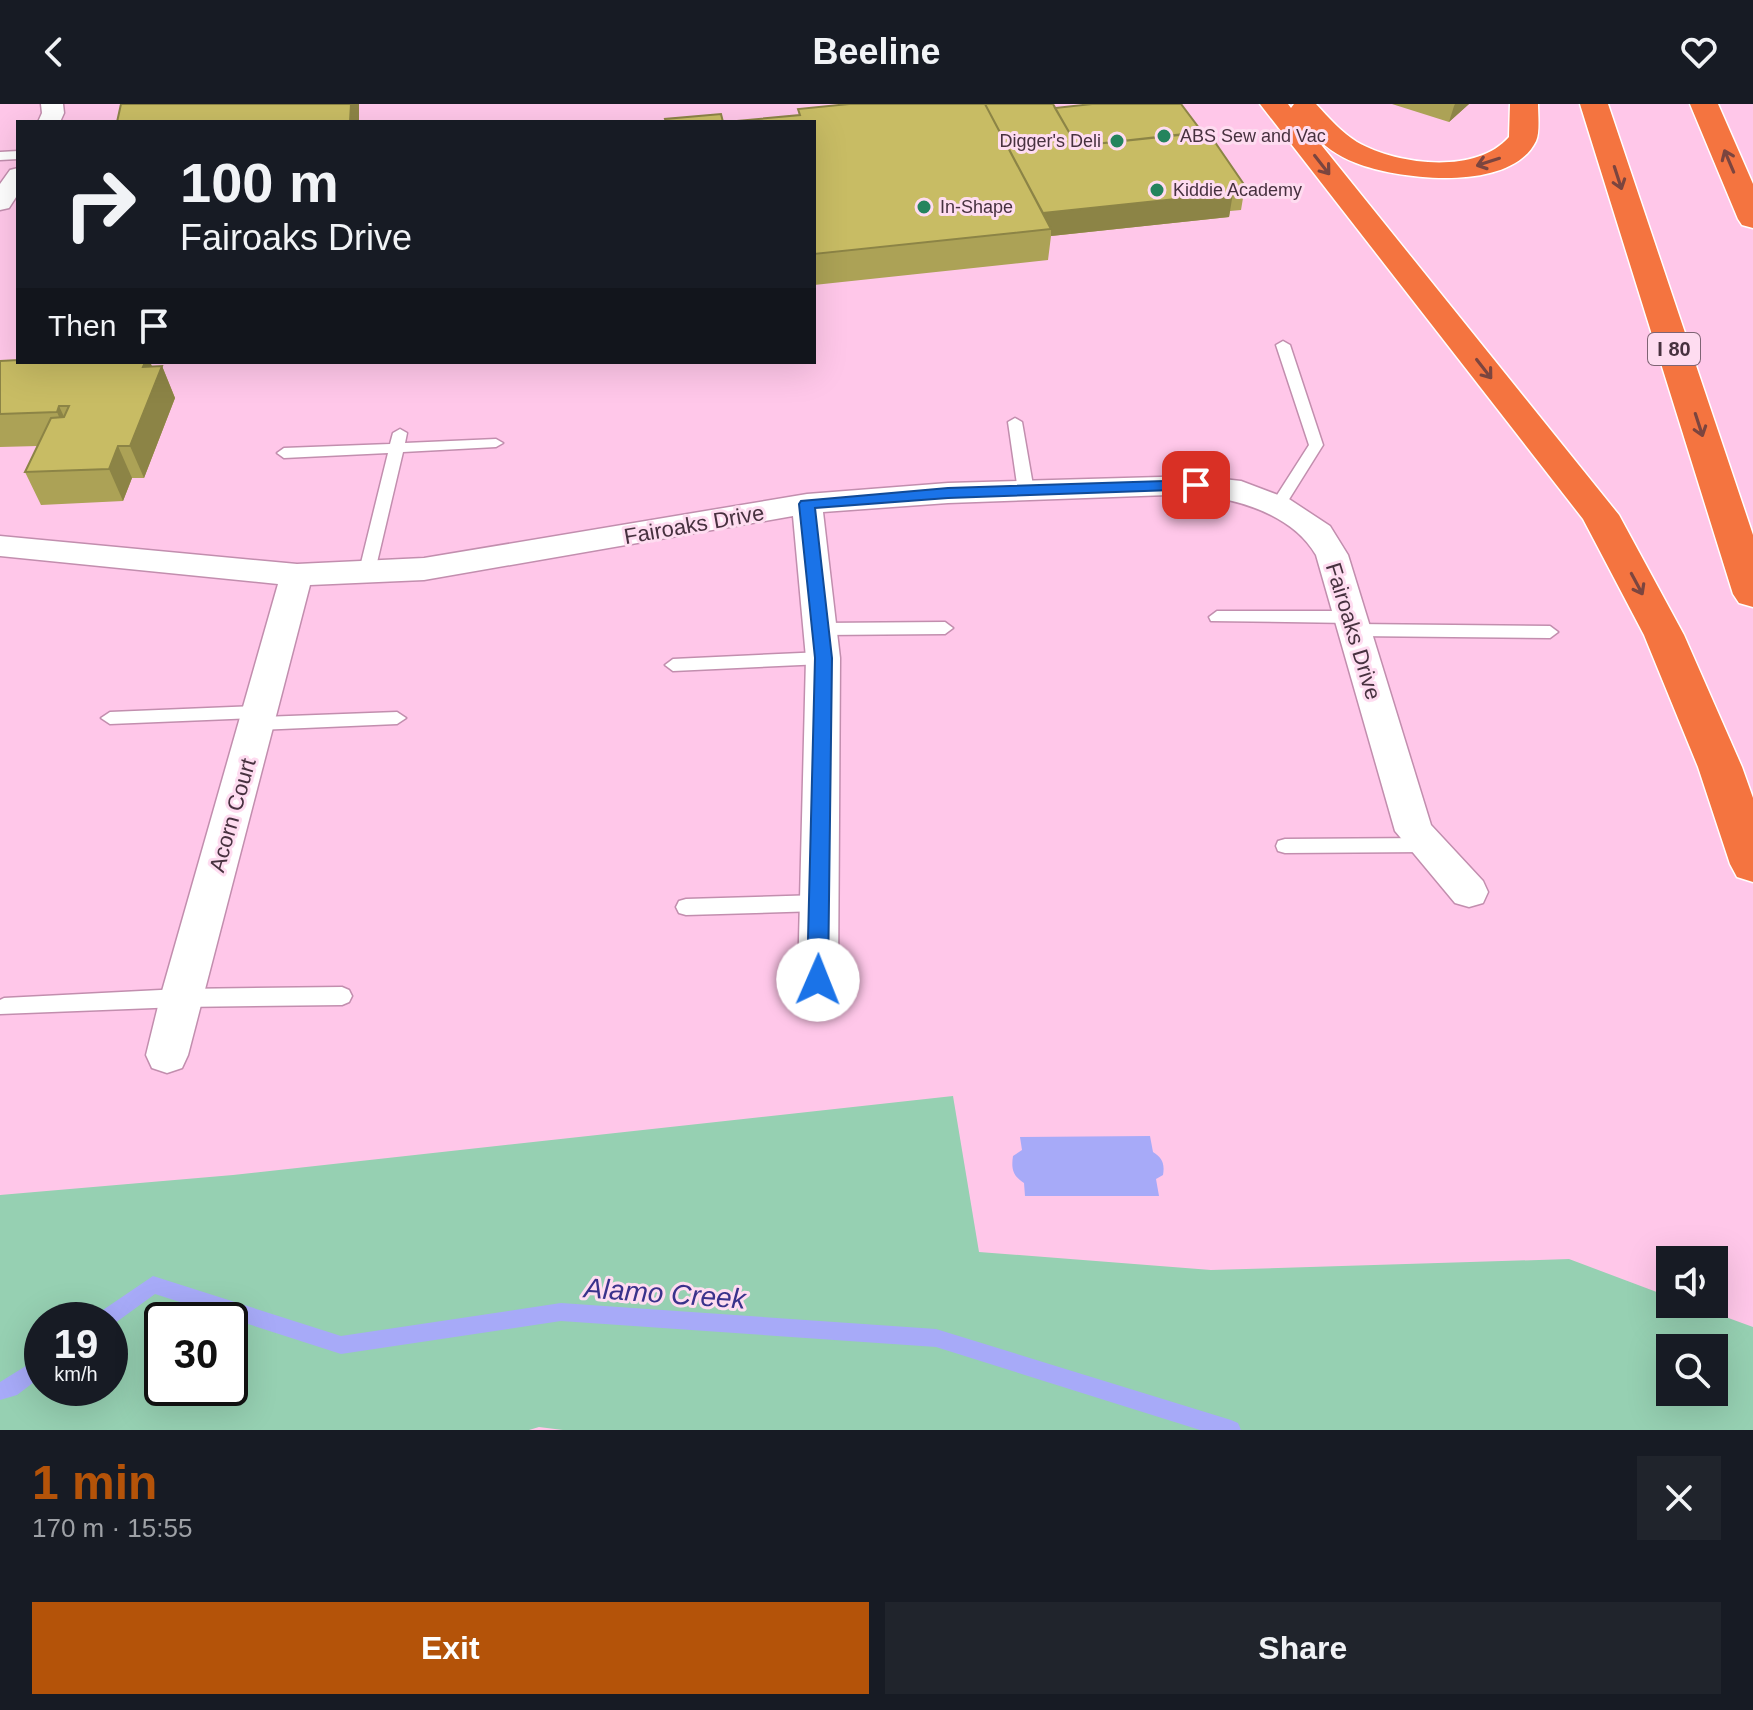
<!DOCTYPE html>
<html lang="en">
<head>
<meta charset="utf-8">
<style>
  body { margin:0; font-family:Arial,sans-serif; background:#20242c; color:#f1f3f6; height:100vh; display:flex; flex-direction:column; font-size:30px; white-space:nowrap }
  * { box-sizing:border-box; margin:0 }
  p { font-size:26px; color:#9ea1a6 }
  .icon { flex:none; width:44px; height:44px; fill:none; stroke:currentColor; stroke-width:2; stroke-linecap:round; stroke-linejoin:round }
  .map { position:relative; height:1326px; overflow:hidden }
  .details { display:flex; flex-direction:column; background:#171b24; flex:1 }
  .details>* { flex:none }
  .guide { position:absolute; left:16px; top:16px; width:800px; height:244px; border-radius:0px; box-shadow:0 8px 32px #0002; background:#171b24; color:#f1f3f6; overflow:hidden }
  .tools { position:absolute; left:1656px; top:1142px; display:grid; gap:16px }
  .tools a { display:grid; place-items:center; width:72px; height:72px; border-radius:0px; background:#171b24; box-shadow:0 8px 32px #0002; font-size:40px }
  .speed { position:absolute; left:24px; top:1198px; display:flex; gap:16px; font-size:40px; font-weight:700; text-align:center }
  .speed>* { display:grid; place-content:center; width:104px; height:104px; border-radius:50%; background:#171b24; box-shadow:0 8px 32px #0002; line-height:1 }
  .speed small { font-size:20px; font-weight:400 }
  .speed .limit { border:4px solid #111; border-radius:12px; background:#fff; color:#111 }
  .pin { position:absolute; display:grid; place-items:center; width:68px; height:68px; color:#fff; margin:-34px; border-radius:16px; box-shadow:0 4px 12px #0006 }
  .me { position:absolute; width:88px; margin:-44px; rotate:1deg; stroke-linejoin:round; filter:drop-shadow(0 0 6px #0008) }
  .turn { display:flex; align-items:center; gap:28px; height:168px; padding:0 32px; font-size:36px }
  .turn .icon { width:104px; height:104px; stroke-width:2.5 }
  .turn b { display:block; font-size:56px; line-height:68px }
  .then { display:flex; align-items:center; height:76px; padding:0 32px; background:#0003; gap:16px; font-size:30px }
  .round { display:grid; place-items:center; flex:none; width:84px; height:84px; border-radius:0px; background:#20242c }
  .overview { display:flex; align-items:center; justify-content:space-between; height:136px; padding:0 32px }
  h1 { font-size:48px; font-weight:600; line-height:60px; color:#b45309 }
  .primary-button { display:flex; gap:16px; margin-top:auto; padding:16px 32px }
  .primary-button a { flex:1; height:92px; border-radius:0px; background:#b45309; color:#fff; font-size:32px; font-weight:600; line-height:92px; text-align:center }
  .primary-button a+a { background:#20242c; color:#f1f3f6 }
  header { display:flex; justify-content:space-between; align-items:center; height:104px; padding:0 32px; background:#171b24; font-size:36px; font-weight:600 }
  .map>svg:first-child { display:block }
</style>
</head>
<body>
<header><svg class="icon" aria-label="back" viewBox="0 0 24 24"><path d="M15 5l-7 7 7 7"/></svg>Beeline<svg class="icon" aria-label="heart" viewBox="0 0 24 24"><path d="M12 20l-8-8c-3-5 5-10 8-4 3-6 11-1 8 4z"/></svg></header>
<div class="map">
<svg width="1753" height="1326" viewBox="0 0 1753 1326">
  <rect width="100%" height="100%" fill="#ffc7e9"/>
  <path fill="#96d0b2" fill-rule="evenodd" d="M953 992 979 1148 1211 1166 1569 1155 1670 1193V1200H1690L1753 1223V1326H563L539 1323 529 1326H0V1091L233 1071ZM42 1216H110V1284H42ZM162 1216H230V1284H162ZM1670 1244H1714V1288H1670Z"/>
  <path fill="#a7aaf8" d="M1150 1032 1153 1048C1162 1054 1165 1059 1163 1071L1156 1075 1159 1092H1025L1024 1079C1013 1072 1011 1065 1013 1052L1022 1046 1020 1033Z"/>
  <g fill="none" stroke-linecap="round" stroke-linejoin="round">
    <path fill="#a7aaf8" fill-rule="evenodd" d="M153 1172 341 1232 561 1199 936 1225 1231 1316 1238 1319 1241 1326H1200L936 1243 561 1217 341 1250 155 1190 111 1222 110 1216H95L97 1210Z
      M42 1252V1272L17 1291 0 1296V1278Z"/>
    <defs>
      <path id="service" d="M18 47V55L0 56V48Z
        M1283 237 1290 241 1323 341 1283 405 1278 407 1270 402 1309 341 1276 241Z
        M1015 314 1022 318 1034 387 1026 392 1018 387 1008 318Z
        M400 325 407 329 405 339 496 335 503 339 496 343 403 348 375 467 367 472 359 467 388 349 284 354 277 349 284 344 390 340 393 329Z
        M1217 507H1351L1359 513 1351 519 1211 517 1209 513Z
        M945 518 953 524 945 530 822 531 814 525 822 519Z
        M1355 520 1550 522 1558 528 1550 534 1355 532 1347 526Z
        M823 548 831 554 823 560 673 567 665 561 673 555Z
        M259 602 268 608 262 613 397 608 406 614 397 620 258 626 249 620 255 614 110 620 101 614 110 608Z
        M1426 734 1433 736 1435 741 1433 746 1426 748 1285 749 1278 747 1276 742 1278 737 1285 735Z
        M819 791 826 794 829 799 826 804 819 807 686 811 679 809 676 803 679 797 686 795Z
        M342 883 349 886 352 892 349 898 342 901 180 903 0 910V896L4 894 180 885Z"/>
      <path id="minor" d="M41 0H63L64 9 60 18H38L42 9Z
        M18 64V90L9 104 0 106V80L10 66Z
        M1196 372 1241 377 1289 395 1330 422 1348 451 1431 721 1483 777 1488 788 1483 799 1469 803 1455 799 1395 727 1316 451C1292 410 1240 396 1196 390L948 399 823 408 840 554 838 876 832 888 818 893 804 888 798 876 806 554 793 412 424 476 310 481 188 951 182 964 167 969 152 964 146 951 160 894 278 480 0 452V432L297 460 424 454 807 390 948 379Z"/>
      <path id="motorway" d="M1260 0H1288L1291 4 1294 0H1316C1329 14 1341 28 1357 38 1397 61 1476 71 1509 33L1510 0H1538C1538 11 1540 28 1536 37 1511 89 1399 76 1356 59 1337 52 1323 41 1310 27L1619 411 1684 531 1742 663 1753 694V778L1737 773 1730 760 1698 663 1644 531 1583 415Z
        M1580 0H1608L1753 431V503L1739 499 1733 490Z
        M1690 0H1718L1753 80V124L1742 121 1738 115Z"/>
    </defs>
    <use href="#service" stroke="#c28eae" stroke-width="3"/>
    <use href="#minor" stroke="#c28eae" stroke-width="3"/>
    <use href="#motorway" stroke="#fff" stroke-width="3"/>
    <use href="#service" fill="#fff" fill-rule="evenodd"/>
    <use href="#minor" fill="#fff" fill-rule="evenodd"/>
    <use href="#motorway" fill="#f47440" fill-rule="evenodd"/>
  </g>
  <path fill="#aca256" d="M1392 0H1469L1449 18Z
    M1055 4 1202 28 1245 82 1241 106 1230 107 1229 113 1051 132 1048 156 814 181V18L799 11 798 5Z
    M0 257 150 258 152 262H162L175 294 144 374H132L123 397 41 401 25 368 38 342 0 343Z"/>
  <path fill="#8c8446" d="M351 0H359V18H350Z
    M1455 0H1469L1449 18 1454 2Z
    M1233 89 1229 113 1051 132V125L1039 109Z
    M145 258H150L157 275 162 262 175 294 144 374 130 342 143 263Z
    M59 302 74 334 71 341 57 308Z
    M118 342 132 374 123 397 109 365Z"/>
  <path fill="#c8bc64" stroke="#8c8446" stroke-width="2" d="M121 0H351L350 18H117Z
    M849 0H985L1051 125 814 150V18H726L800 11 798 5Z
    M985 0H1053L1077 42 1208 28 1245 82 1229 84 1233 89 1043 109Z
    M1092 0H1181L1202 28 1077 42 1055 4Z
    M721 10 723 18H666L665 15Z
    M18 256V258H145L143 263 162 262 130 342H118L109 365 25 368 51 314 64 313 69 302H59L57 308 0 310V257Z"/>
  <defs><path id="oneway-shaft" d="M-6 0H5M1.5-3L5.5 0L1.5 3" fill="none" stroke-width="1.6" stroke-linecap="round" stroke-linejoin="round" transform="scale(2)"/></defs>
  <g stroke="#7b453f">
    <use href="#oneway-shaft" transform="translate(1729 57) rotate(-113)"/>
    <use href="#oneway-shaft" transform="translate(1488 58) rotate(162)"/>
    <use href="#oneway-shaft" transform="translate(1322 61) rotate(52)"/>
    <use href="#oneway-shaft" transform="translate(1618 74) rotate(72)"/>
    <use href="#oneway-shaft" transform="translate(1484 265) rotate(52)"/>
    <use href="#oneway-shaft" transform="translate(1699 321) rotate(72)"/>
    <use href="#oneway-shaft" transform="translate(1637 480) rotate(62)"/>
  </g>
  <path fill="#1a73e8" stroke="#114b97" stroke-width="2" d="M1196 376 1203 381 1201 385 948 394 815 404 832 554 828 876 825 882 818 885 810 882 807 876 815 554 799 400 801 397 948 384Z"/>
  <g fill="#24845d" stroke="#fedcf0" stroke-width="3">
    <circle cx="1164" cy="32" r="8"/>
    <circle cx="1117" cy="37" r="8"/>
    <circle cx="1157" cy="86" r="8"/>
    <circle cx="924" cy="103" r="8"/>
  </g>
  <g text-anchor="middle" stroke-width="6" stroke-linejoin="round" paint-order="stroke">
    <g font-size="18" fill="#47313f" stroke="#fedcf0" text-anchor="start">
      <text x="1180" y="38">ABS Sew and Vac</text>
      <text x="1101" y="43" text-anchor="end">Digger's Deli</text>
      <text x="1173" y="92">Kiddie Academy</text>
      <text x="940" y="109">In-Shape</text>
    </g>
    <rect fill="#fedcf0" stroke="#7e6474" stroke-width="2" x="1648" y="229" width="52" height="32" rx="6"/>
    <g font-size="20" font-weight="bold" fill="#47313f">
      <text x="1674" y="252">I 80</text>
    </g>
    <g font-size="22" fill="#47313f" stroke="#fedcf0">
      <text transform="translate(694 420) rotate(-10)" y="8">Fairoaks Drive</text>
      <text transform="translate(1354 527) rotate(73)" y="8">Fairoaks Drive</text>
      <text transform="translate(232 711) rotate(-74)" y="8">Acorn Court</text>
    </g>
    <g font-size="28" font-style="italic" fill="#3a328b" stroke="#fedcf0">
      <text transform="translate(665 1189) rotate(4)" y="10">Alamo Creek</text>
    </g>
  </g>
</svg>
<div class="tools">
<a><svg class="icon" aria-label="sound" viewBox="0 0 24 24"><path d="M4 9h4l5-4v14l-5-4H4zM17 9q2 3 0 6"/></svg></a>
<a><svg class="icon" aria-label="search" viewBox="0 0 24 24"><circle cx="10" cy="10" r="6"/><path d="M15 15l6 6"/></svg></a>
</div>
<div class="speed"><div>19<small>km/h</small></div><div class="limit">30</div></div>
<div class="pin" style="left:1196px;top:381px;background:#d93025"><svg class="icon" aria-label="arrive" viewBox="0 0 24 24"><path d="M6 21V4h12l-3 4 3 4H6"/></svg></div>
<svg class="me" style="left:818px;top:876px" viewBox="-20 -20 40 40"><circle r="19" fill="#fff"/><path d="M0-13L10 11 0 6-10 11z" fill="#1a73e8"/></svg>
<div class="guide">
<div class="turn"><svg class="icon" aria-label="right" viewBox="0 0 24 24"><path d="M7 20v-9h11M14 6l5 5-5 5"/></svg><div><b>100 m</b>Fairoaks Drive</div></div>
<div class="then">Then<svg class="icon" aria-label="arrive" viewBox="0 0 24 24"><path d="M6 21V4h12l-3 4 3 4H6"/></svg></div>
</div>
</div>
<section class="details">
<div class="overview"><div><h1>1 min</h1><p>170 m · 15:55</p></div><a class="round"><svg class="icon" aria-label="close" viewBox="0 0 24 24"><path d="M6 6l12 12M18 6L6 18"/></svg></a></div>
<div class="primary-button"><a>Exit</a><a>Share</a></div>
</section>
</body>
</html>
